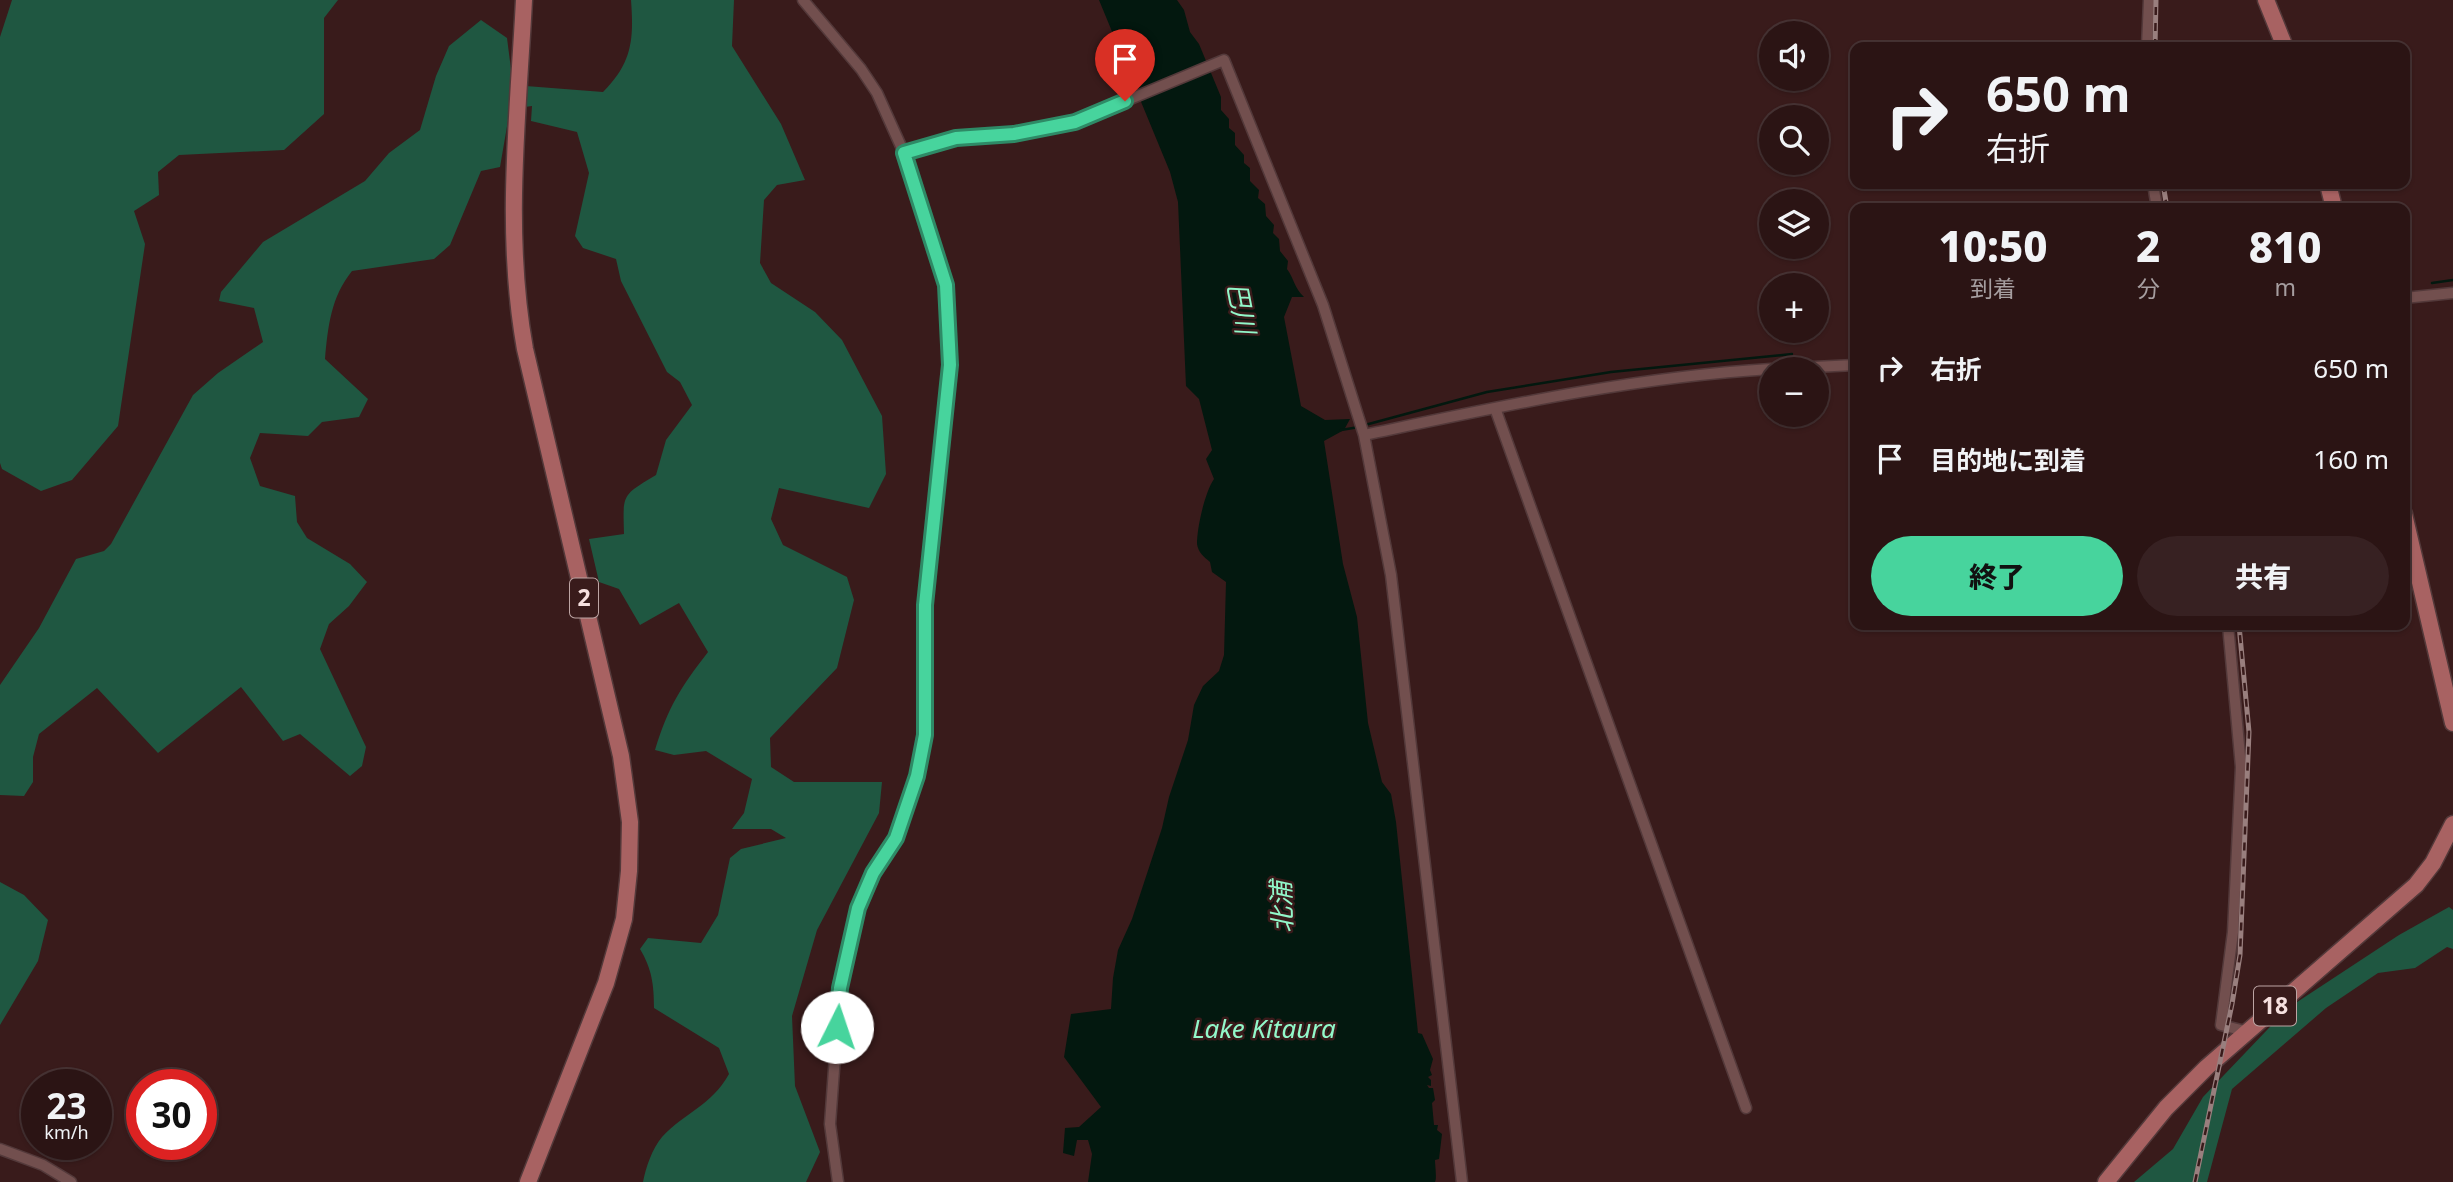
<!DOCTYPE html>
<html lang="ja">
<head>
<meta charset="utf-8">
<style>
  body { margin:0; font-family:"Noto Sans","Noto Sans JP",sans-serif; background:#372122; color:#f1f3f6; height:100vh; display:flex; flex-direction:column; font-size:26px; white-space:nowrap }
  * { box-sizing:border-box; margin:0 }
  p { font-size:23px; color:#a69ea0 }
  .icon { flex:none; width:38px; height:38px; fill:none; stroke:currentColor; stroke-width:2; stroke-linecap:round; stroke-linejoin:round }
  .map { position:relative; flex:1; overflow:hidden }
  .details { position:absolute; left:1850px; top:203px; width:560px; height:427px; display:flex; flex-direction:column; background:#2b1414; border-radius:14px; box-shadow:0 2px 5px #0004,0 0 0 2px #473334 }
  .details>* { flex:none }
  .top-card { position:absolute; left:1850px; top:42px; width:560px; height:147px; border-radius:14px; box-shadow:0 2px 5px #0004,0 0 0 2px #473334; background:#2b1414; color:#f1f3f6; overflow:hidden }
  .buttons { position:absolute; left:1759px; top:21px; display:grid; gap:14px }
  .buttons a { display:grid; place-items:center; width:70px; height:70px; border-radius:50%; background:#2b1414; box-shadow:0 2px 5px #0004,0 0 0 2px #473334; font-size:35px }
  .speed { position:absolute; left:21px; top:1069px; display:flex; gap:14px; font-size:35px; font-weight:700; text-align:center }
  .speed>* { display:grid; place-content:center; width:91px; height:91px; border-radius:50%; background:#2b1414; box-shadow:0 2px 5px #0004,0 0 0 2px #473334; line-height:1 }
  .speed small { font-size:18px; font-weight:400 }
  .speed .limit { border:10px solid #d22; background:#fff; color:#111 }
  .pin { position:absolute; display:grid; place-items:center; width:60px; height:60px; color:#fff; margin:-72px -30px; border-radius:50% 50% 50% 0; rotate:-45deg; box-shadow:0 0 7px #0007 }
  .pin .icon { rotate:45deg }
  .me { position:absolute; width:77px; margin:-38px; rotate:4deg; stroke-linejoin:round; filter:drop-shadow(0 0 5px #0008) }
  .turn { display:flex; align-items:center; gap:24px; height:147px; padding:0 21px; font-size:32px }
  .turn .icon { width:91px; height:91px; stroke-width:2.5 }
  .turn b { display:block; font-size:49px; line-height:60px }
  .eta { display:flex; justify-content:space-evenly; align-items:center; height:119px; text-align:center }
  .eta b { font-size:42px; font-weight:800; line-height:49px }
  .cta { display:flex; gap:14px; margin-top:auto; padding:14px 21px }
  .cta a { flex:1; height:80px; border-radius:42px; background:#47d49d; color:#111; font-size:28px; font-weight:800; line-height:80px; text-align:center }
  .cta a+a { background:#372122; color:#f1f3f6 }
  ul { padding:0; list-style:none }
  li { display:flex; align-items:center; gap:21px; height:91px; padding:0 21px }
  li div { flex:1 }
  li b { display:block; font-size:26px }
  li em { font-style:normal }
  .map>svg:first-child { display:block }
</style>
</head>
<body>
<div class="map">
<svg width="2453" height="1182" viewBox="0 0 2453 1182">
  <rect width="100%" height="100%" fill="#391b1b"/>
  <path fill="#1f5741" d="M12 0H338L324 18V114L284 150 179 155 158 172 159 195 134 211 145 244 118 426 72 480 41 491 2 469 0 463V37Z
    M631 0H734L732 46 781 124 805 180 777 185 764 200 760 263 771 283 815 312 842 340 882 416 886 474 869 508 779 488 771 519 783 545 847 577 854 600 837 668 770 738 771 767 794 782H882L879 813 817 930 792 1016 795 1086 820 1152 806 1182H643C646 1167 652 1149 662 1137 684 1113 711 1106 729 1074L719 1048 654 1008C654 985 652 969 640 949L648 938 701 943 718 915 730 858 741 849 786 838 771 829H732L744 813 752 779 706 751 674 755 655 750C668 707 681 687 708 652L679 603 640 625 619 589 599 582 589 539 624 534C623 494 621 496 656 475L666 440 692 405 680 382 667 372 621 281 616 259 583 248 575 236 589 173 577 132 531 121 532 106 510 109 500 167 481 171 450 245 434 259 352 271C331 297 328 326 325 359L368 399 359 417 322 422 308 436 260 433 250 458 260 486 295 496 297 522 307 538 350 564 367 582 349 606 329 624 320 649 366 747 362 766 350 776 300 734 283 741 241 687 158 753 97 688 39 734 33 757V782L24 796 0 795V685L39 628 76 559 104 551 111 544 193 395 218 373 263 342 254 308 219 301 221 292 263 242 365 181 389 153 420 130 436 76 449 46 481 20 507 38 513 85 603 92C632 63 634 40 631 0Z
    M0 882 24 895 48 920 38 961 0 1025Z
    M2449 907 2453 910V949L2447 947 2415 968 2378 973 2326 1008 2232 1089 2207 1182H2134L2173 1149 2203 1097 2288 1008 2399 935Z"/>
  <path fill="#03180f" d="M1099 0H1177L1184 10 1190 32 1199 44 1221 97V110L1229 119V128L1235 133V145L1244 155V163L1250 168V181L1259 190 1258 198 1265 204 1266 216 1274 225 1273 233 1279 239 1280 251 1288 261 1287 269C1294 278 1294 288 1304 297H1292L1284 317 1301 406 1325 420 1350 419 1344 430 1324 441 1343 564 1357 617 1368 723 1382 782 1391 794 1396 822 1418 1033 1422 1034 1433 1059 1430 1070 1432 1075 1428 1077 1431 1080V1086L1427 1085 1429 1088H1433L1435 1100 1432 1103 1434 1125H1438L1437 1130 1442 1134 1439 1159 1435 1160C1435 1165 1437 1179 1435 1182H1088L1092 1154 1088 1140H1077L1074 1156 1063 1153 1065 1128 1079 1127 1101 1107 1064 1057 1071 1014 1111 1009 1113 978 1118 950 1132 919 1162 828 1169 797 1188 740 1194 705 1203 686 1219 671 1224 655 1226 582 1212 572 1210 562C1204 557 1198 552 1197 544 1197 527 1205 492 1214 479L1206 459 1212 450 1199 399 1186 386 1178 202 1170 172Z"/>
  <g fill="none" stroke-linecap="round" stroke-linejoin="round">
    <path stroke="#03180f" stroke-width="2.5" d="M2432 283 2453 280
      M1365 425 1487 392 1611 372 1792 354
      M1341 430 1359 427"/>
    <defs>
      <path id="street" d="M803 0 861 69 877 93 904 153 946 285 950 365 925 605V735L917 776 896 838 873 873 858 908 846 953 840 988 830 1124 838 1182
        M2147 47 2149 0
        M904 153 956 138 1014 134 1075 122 1224 60 1323 305 1364 435 1391 575 1462 1182
        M2153 184 2157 208
        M2404 298 2453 293
        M1775 369 1855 365
        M1495 408 1746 1108
        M1364 435C1498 407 1633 377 1771 369
        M2228 625 2241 767 2233 932 2221 1025 2245 1031
        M0 1149 43 1165 71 1182"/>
      <path id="primary" d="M524 0C518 116 504 233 525 349L621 756 630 822 629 871 624 919 606 983 528 1182
        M2266 0 2285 47
        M2328 184 2334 208
        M2404 514 2453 723
        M2106 1182 2166 1108 2207 1067 2416 885 2433 863 2453 824"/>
    </defs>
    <use href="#street" stroke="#53393a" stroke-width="13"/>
    <use href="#primary" stroke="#53393a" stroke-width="19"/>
    <use href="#street" stroke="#724f4e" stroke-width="10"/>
    <use href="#primary" stroke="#a86262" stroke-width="16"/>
    <defs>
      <path id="rail" d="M2155 47 2156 0
        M2163 184 2167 208
        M2195 1182 2232 1004 2240 955 2249 732 2239 625"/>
    </defs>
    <use href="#rail" stroke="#997f7e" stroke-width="5"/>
    <use href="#rail" stroke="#391b1b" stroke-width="2.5" stroke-dasharray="8" stroke-linecap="butt"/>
  </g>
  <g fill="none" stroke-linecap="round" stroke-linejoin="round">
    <defs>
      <path id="route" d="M837 1027 840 988 858 908 873 873 896 838 917 776 925 735V605L950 365 946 285 904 153 956 138 1014 134 1075 122 1125 101"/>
    </defs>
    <use href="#route" stroke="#2e8a66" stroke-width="18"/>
    <use href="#route" stroke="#47d49d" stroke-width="12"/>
  </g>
  <g text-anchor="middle" stroke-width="5" stroke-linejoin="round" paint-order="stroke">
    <g fill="#391b1b" stroke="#bda5a4" stroke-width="2">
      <rect x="570" y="578.5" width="28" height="39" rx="5"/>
      <rect x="2254" y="986.5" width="42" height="39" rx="5"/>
    </g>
    <g font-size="23" font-weight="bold" fill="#f6e0df">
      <text x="584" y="606">2</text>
      <text x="2275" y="1014">18</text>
    </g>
    <g font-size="26" font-style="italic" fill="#92f8ca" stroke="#391b1b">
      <text transform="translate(1241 308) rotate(79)" y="9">巴川</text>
      <text transform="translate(1282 907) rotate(-92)" y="9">北浦</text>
      <text x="1264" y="1038">Lake Kitaura</text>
    </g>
  </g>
</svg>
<div class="buttons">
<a><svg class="icon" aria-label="sound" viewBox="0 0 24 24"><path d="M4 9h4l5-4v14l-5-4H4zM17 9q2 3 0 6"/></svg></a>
<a><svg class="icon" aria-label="search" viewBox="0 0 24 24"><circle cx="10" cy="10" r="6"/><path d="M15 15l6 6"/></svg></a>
<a><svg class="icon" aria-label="layers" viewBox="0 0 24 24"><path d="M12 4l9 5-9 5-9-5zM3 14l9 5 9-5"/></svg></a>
<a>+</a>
<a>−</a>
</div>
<div class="speed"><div>23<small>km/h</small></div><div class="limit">30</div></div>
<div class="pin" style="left:1125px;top:101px;background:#d93025"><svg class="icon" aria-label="arrive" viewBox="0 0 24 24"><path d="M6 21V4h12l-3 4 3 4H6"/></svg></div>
<svg class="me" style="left:837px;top:1027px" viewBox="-20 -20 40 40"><circle r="19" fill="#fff"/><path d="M0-13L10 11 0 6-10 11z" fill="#47d49d"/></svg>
<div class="top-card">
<div class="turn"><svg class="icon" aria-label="right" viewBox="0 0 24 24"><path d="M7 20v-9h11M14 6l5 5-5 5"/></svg><div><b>650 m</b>右折</div></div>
</div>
<section class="details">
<div class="eta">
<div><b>10:50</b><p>到着</p></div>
<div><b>2</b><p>分</p></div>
<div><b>810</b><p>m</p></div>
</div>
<ul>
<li><svg class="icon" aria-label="right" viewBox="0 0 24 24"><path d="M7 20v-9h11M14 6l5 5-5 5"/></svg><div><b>右折</b></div><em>650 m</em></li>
<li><svg class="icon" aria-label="arrive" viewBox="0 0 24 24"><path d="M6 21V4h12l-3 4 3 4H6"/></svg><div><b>目的地に到着</b></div><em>160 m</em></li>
</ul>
<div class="cta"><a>終了</a><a>共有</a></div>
</section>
</div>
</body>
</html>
